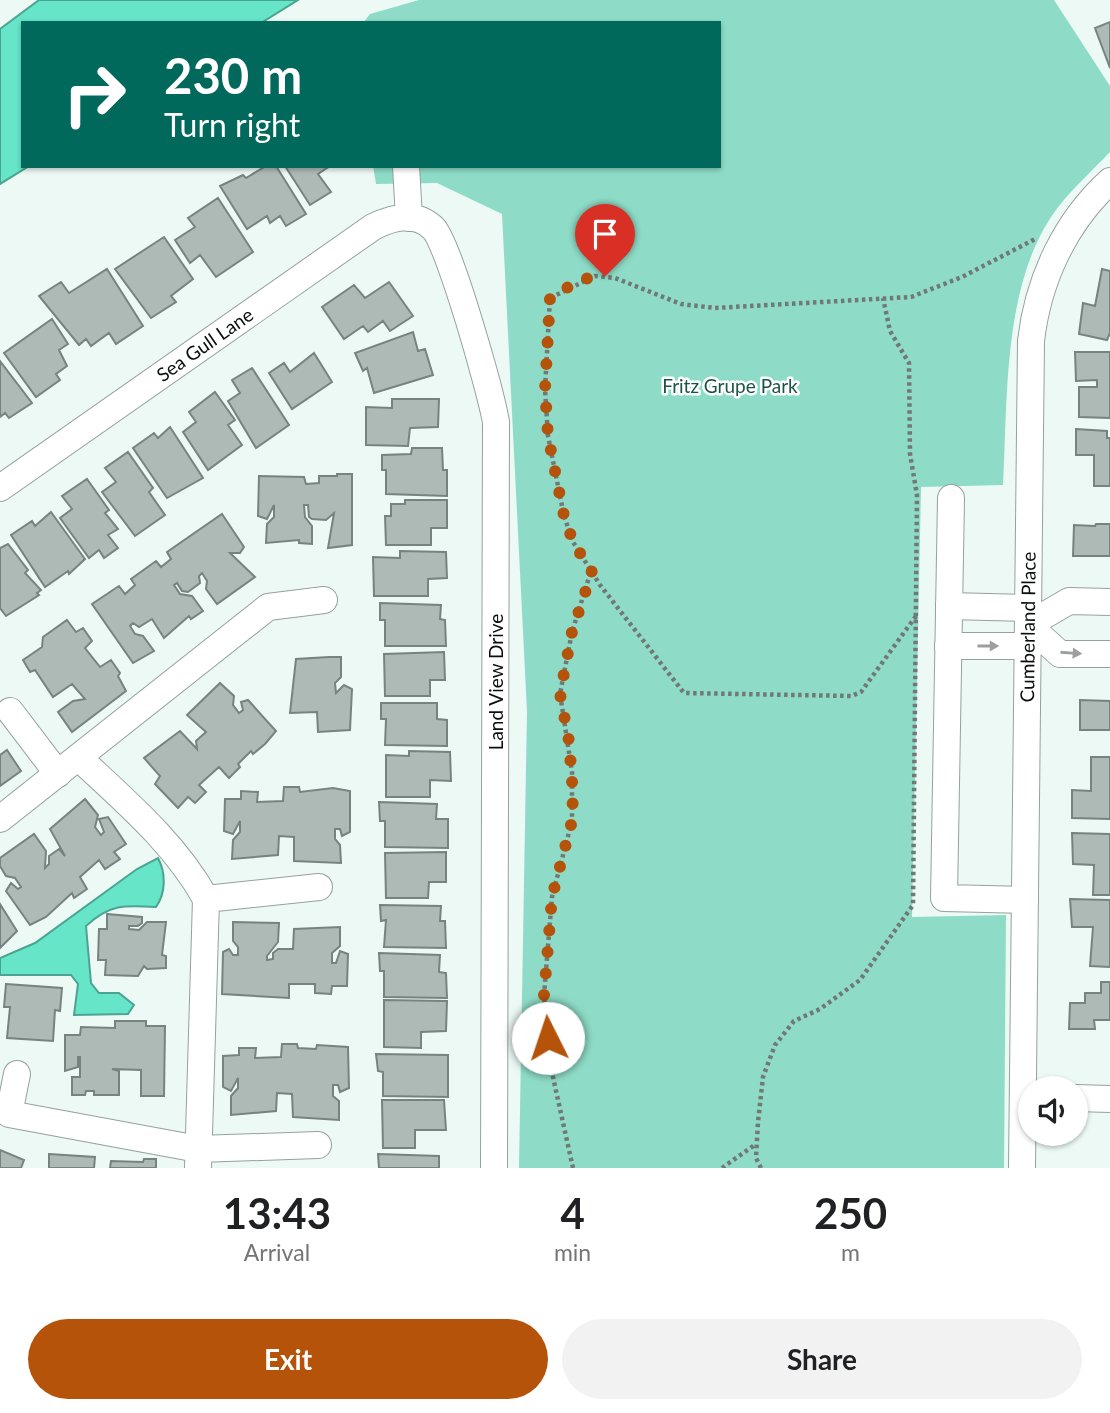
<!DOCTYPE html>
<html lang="en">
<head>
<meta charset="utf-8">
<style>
  body { margin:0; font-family:Lato,sans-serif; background:#f2f2f2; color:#202124; height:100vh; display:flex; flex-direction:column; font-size:26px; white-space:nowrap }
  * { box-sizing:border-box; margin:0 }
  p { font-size:23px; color:#757577 }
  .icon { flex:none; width:38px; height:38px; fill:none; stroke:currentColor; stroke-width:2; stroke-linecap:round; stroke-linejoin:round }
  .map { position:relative; height:1168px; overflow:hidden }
  .sheet { display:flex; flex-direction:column; background:#fff; flex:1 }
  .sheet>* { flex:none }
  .banner { position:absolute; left:21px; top:21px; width:700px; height:147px; border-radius:0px; box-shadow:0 2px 5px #0004; background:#00695c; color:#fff; overflow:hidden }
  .tools { position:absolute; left:1018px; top:1076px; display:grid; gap:14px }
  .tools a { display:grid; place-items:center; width:70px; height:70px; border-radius:50%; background:#fff; box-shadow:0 2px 5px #0004; font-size:35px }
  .pin { position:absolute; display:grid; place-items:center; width:60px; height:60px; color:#fff; margin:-72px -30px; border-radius:50% 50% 50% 0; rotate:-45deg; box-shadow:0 0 7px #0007 }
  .pin .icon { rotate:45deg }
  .me { position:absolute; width:77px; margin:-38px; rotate:356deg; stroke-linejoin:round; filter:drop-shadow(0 0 5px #0008) }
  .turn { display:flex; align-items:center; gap:24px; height:147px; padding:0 28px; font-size:32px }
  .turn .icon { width:91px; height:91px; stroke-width:2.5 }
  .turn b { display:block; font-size:49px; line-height:60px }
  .eta { display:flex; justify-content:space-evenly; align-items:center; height:119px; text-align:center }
  .eta b { font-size:42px; font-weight:700; line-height:49px }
  .button { display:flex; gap:14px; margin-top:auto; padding:14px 28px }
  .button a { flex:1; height:80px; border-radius:42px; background:#b45309; color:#fff; font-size:28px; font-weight:700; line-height:80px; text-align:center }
  .button a+a { background:#f2f2f2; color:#202124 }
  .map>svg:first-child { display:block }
</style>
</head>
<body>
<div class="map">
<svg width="1110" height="1168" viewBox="0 0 1110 1168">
  <rect width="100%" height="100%" fill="#ecf9f5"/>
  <path fill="#8edcc7" d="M419 0H1054L1110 86V152C1093 170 1074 187 1059 206 1002 279 1008 396 1003 485L921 487 912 917 1006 915 1004 1168H519L527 711 502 214 437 183 376 184 373 166H719V23H363L370 14Z"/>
  <path fill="#66e5c9" stroke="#4aa491" stroke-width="2" d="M39 0H298L261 23H23V166H29L0 184V29Z
    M158 858C166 873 166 893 156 907 124 905 110 904 86 926L91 983 99 993H119L134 1005 128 1014 74 1015 78 984 71 975H0V958L35 943 137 869Z"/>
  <path fill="#aebab6" stroke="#77837f" stroke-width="2" d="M1110 22V68L1095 28Z
    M266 166H276L306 214 286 226 280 216 270 223 267 216 247 229 220 186 243 175 246 178Z
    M285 166H330L318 174 331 192 310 205Z
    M218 198 253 252 216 277 200 255 190 263 175 240 195 227 188 218Z
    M164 237 193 279 171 296 176 302 151 318 115 269Z
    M107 269 143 326 116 344 109 333 91 346 86 339 79 345 39 296 61 282 69 293Z
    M1102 269 1110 271V333L1107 340 1079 334 1083 303 1095 306Z
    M389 282 413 316 390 331 383 321 368 332 363 326 344 339 322 307 354 285 365 298Z
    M52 319 68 344 59 350 67 366 56 374 60 380 36 397 4 353Z
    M413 332 418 351 425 349 433 375 374 393 367 368 363 371 355 353Z
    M1075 352H1110V418L1079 417V387H1097V380L1076 381Z
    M314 353 332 382 292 409 269 373 284 363 290 372Z
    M0 361 32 403 9 418 5 413 0 417Z
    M252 368 289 425 256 448 228 401 240 393 232 380Z
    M215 392 235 420 228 425 242 445 208 470 183 432 196 422 189 412Z
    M392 399H439L438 427 410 428 408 446 366 445V407L392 408Z
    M170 427 203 478 167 498 133 448 154 433 158 438Z
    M1076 429 1107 431V438H1110V486H1094V455H1076Z
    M412 448H442L443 470H447V496L386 494V470H382V455L411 454Z
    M128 452 153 488 149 492 165 515 135 536 102 492 116 482 105 468Z
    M337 474H352V545L328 548 334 513 326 520 312 519 309 517 308 505H304L305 517 312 526V544L299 543V540L266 543 267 524 274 517V505L267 519 258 516 259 476 304 477 306 484 319 483V476H337Z
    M87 479 109 510 105 513 118 529 108 535 118 548 104 558 99 550 89 558 60 518 72 509 62 496Z
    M405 500H447V528H431V545H386L385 516H391V504H405Z
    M51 512 85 559 69 574 68 571 45 587 11 535 32 521 35 526Z
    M222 514 244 547 240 553H230L255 577 217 604 206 589 207 581 202 573 199 576 200 583 188 592 182 591 177 583 174 585 180 594 192 596 203 611 191 619 189 616 164 638 152 619 139 627 133 623 130 626 135 634 143 636 154 651 133 663 92 604 119 586 125 594 135 585 131 579 156 561 161 567 171 559 167 552Z
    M1096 524H1110V556H1073L1074 525 1095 526Z
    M8 544 28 570 25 573 41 590 37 593 39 595 6 616 0 608V548Z
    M400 551 446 552 447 578 428 579V596H374L373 557 400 558Z
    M380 603 441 605 440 619 445 620 446 646H385V620H380Z
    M67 620 76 632 83 628 92 641 85 648 100 667 111 660 120 673 118 676 126 691 72 732 58 712 73 701 85 699 72 684 53 697 35 670 30 672 23 660 42 647 43 637Z
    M444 652 445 680H430V696H385L384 654Z
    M329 657H341V677L335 683 336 693 344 685 352 689 350 730 318 732 317 712 290 713 296 659Z
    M220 683 234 696 233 705 239 713 243 710 241 702 248 700 276 731 265 744 253 754 251 751 238 764 240 767 229 778 219 767 199 785 206 792 195 803 188 797 178 808 155 784 160 776 144 758 180 731 197 749 196 741 206 732 187 715Z
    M1080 700 1110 701V730H1080Z
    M381 703H437V719L447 720V746L385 745 386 719H381Z
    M7 750 21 771 0 786V755Z
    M409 751 450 752 451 781 430 780V797H386V755L409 756Z
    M1091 757H1110V819L1072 818V790L1091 791Z
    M284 787H299L300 792 333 788 350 791V832L342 836 340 829H335V839L340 845 341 863 294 861V837L279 836 278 855 232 859 233 840 240 832V821L233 834 224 831 225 799H241V791L258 792 257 802 283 801Z
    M85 799 98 815 95 827 101 835 104 832 99 819 108 817 126 844 114 852 120 859 105 869 99 860 80 877 87 889 74 898 72 893 46 917 30 925 6 891 11 883 18 889 21 887 15 878 6 876 0 866V858L34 834 46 851 45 868 49 864V856L59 849 65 856 50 829Z
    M379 802 437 804 436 819H448V848L385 847V821H380Z
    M1072 833 1110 834V895H1093L1094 865 1073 864Z
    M446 852V882H429L428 898H386L385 853Z
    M1070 899 1110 900V967L1090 966 1093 927H1072Z
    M0 904 17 931 0 948Z
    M380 905 441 906 440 921H445L446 948 384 947 386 920 381 921Z
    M107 914 142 917V923L138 926H129V929L139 930 147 922H166L162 955 166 956V968L147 969 144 966 138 976 105 975 106 960H98L99 929H107Z
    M233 922 279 923 278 942 267 956V960L273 959V953L278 949H293L294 929 340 927V946L332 953V963H336L340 951 348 954 347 986H332L331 994 315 993V984H289V998L222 994 223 952 229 949 233 955H238V947L233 941Z
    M379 953 440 955 439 972 446 973 447 998 384 997V971H380Z
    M1101 982H1110V1020H1094L1095 1029H1069L1070 1003H1085V993H1101Z
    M6 984 62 988 60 1011 55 1010 53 1041 7 1038 10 1007H4Z
    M384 1000 447 1001 446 1031 421 1032V1048L384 1047Z
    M115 1021H146V1026H165L164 1096H141V1070L112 1069 119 1071V1095H94V1091H86L85 1095H72V1077H80V1057H78V1067L65 1071V1035H80L81 1027 115 1028Z
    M282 1044H297L298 1048 316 1049 317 1045 348 1047 349 1088 340 1092 338 1085H333V1096L339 1101V1120L293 1117 292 1094 277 1093 276 1111 231 1115V1096L238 1088V1078L231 1091 223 1087V1056L239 1055V1048H256L255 1058 281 1057Z
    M376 1054 448 1055V1097L383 1096V1072L378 1071Z
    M382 1100H444L446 1130H415V1148H383Z
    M0 1150 24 1160 21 1168H0Z
    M49 1154 95 1157 94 1168H49Z
    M378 1154 439 1156V1168H379Z
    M144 1159H156V1168H110L111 1161 143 1162Z"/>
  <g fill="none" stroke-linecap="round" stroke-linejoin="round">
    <defs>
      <g id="minor">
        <path d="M406 166 409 218"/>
        <path id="s1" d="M0 488 373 227C393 217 415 211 433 228 449 243 491 393 496 422L494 1168"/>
        <path d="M951 498 944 898 1025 900"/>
        <path d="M1110 602 1069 601 1028 625 1060 654H1110"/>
        <path d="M949 606 1028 608"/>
        <path d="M948 646H1028"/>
        <path d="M10 711 58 774"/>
        <path d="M79 758C125 801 175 843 206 899"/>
        <path d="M0 819 268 607 324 600"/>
        <path d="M17 1074 9 1114 198 1149 318 1145"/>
        <path d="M1076 1098 1110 1099"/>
        <path d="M198 1168 206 899 319 887"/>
        <path id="s2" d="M1022 1168 1031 341C1038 280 1065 222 1110 181"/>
      </g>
    </defs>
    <use href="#minor" stroke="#95a19e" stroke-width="28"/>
    <path stroke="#717976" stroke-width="4.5" stroke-dasharray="3.5 3.5" stroke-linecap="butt" d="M916 616 861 692 851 696 684 693 600 585 573 542 564 516 548 436 545 389 550 298 595 276 615 278 681 304 715 308 911 297 962 277 1037 238
      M573 1168 549 1059 544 995 552 897 572 821V772L560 694 572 632 591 571
      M722 1168 756 1144
      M761 1168 756 1158 758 1122 763 1077 775 1045 794 1021 820 1009 860 980 913 905 917 495 910 454 909 363 890 331 883 298"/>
    <use href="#minor" stroke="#fff" stroke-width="26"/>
  </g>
  <defs><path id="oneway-solid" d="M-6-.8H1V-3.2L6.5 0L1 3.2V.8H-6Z" transform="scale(1.75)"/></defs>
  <g fill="#9d9f9e">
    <use href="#oneway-solid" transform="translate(988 646)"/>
    <use href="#oneway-solid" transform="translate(1071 653) rotate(4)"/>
  </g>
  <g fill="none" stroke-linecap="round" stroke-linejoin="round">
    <path stroke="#b45309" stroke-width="12" stroke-dasharray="0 21.6" d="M548 1038 544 995 552 897 572 821 573 794 569 741 560 694 572 632 592 572 573 542 564 516 548 436 545 389 550 298C567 288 585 275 605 276"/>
  </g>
  <g text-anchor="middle" stroke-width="5" stroke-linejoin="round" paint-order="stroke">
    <g font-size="19" fill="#0a0e0d" stroke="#fff">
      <text dy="7" stroke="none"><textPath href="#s1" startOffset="250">Sea Gull Lane</textPath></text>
      <text dy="7" stroke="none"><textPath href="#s2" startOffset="541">Cumberland Place</textPath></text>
      <text transform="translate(496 682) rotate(-90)" y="7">Land View Drive</text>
    </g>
    <g font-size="19" fill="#1d5347" stroke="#fff">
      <text x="730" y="393">Fritz Grupe Park</text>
    </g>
  </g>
</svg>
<div class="tools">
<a><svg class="icon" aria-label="sound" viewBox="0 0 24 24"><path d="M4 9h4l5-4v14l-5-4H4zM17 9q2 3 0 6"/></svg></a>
</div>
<div class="pin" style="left:605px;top:276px;background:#d93025"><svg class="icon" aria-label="arrive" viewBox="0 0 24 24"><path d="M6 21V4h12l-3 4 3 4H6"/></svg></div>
<svg class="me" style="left:548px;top:1038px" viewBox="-20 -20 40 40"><circle r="19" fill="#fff"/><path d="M0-13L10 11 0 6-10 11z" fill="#b45309"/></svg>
<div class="banner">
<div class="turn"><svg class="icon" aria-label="right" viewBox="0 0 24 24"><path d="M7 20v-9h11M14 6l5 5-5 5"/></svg><div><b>230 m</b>Turn right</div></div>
</div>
</div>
<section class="sheet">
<div class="eta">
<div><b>13:43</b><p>Arrival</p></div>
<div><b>4</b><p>min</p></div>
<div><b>250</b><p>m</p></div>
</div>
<div class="button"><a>Exit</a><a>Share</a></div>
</section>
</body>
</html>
